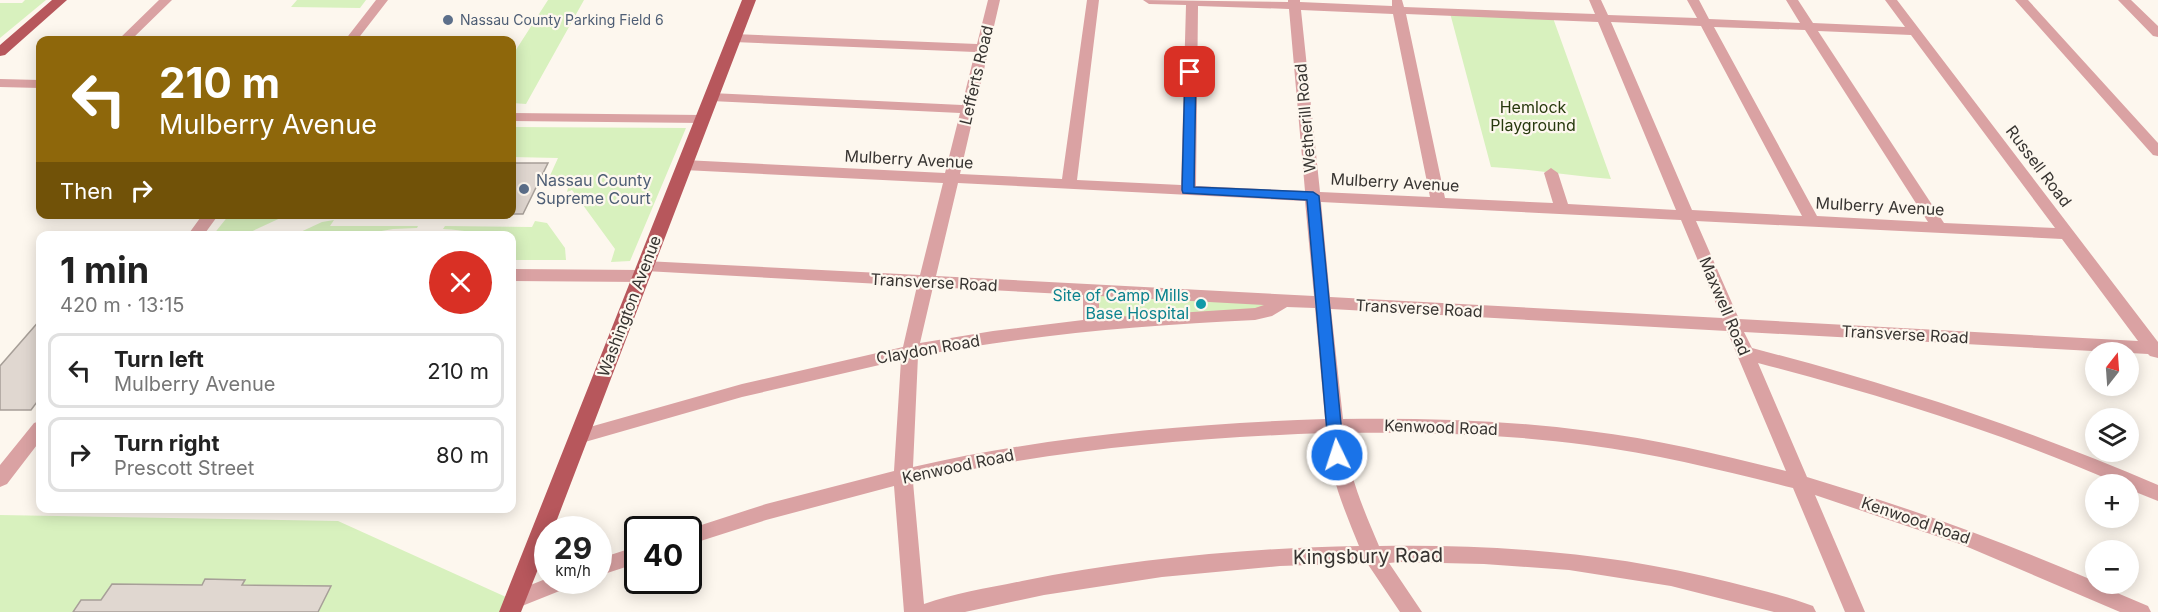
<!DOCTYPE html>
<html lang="en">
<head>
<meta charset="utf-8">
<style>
  body { margin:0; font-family:Inter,sans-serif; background:#f6f6f6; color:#222; height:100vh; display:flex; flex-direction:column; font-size:22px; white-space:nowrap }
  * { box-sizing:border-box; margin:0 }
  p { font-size:20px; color:#767676 }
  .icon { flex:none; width:33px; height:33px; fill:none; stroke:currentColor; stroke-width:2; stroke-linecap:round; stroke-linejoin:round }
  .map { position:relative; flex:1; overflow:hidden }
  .panel { position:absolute; left:36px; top:231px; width:480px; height:282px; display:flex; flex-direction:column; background:#fff; border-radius:12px; box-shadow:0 3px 15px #0003 }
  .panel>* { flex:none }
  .banner { position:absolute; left:36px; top:36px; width:480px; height:183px; border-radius:12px; box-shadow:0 3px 15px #0003; background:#8e670b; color:#fff; overflow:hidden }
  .needle { width:39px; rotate:17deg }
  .fabs { position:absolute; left:2085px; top:342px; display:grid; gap:12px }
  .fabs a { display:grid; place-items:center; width:54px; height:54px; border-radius:50%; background:#fff; box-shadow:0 3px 15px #0003; font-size:30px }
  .speed { position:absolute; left:534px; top:516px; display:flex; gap:12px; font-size:30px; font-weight:700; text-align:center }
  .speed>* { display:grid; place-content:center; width:78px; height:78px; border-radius:50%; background:#fff; box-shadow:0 3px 15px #0003; line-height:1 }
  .speed small { font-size:15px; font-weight:400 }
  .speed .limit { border:3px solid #111; border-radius:9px; background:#fff; color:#111 }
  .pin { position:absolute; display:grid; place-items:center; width:51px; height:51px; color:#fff; margin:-26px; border-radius:12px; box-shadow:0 3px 9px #0006 }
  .me { position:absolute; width:66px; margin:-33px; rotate:356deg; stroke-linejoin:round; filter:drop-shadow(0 0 4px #0008) }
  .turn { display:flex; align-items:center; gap:21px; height:126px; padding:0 24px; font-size:27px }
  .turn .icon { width:78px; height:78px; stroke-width:2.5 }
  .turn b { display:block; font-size:42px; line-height:51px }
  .then { display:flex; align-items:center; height:57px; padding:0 24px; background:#0003; gap:12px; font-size:22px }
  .round { display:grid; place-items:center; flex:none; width:63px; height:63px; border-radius:32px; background:#f6f6f6 }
  .head { display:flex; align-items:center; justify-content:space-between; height:102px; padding:0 24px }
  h1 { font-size:36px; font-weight:700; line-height:45px }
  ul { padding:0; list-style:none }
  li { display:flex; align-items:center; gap:18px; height:75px; margin:0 12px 9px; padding:0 12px; border:3px solid #e0e0e0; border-radius:12px }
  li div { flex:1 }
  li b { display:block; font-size:22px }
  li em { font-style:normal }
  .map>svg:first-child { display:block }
</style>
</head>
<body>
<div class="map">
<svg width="2158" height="612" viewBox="0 0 2158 612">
  <rect width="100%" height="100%" fill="#fdf7ee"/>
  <path fill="#d8f1be" d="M25 0H46L0 38V3H22Z
    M297 0H366L360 8 291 7Z
    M548 0H584L526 104 512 103V56Z
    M1450 13 1553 18 1611 179C1571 176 1532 169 1491 167Z
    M512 127 686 128 630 261 611 262 615 249 572 190 567 192 570 180H548L558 158 512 157Z
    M229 215V214L287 215 244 235H213Z
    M334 220 330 226H418L417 228 393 229 359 235H294L322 222Z
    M535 221 547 223 565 248 566 260H512V236C489 236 467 230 443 229L445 226 532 227Z
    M1091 290 1284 301 1276 307 1091 325Z
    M0 515 338 521 506 597 500 612H0Z"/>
  <path fill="#e0d7d0" stroke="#a79f98" stroke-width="1.5" d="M512 163H548L523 214H512Z
    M40 320V398L31 410H0V366Z
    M205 579 245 580 242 585 331 586 318 612H73L81 600H101L112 584 202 585Z"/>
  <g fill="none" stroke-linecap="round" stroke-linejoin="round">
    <path fill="#daa2a3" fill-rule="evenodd" d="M159 0H172L131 40H118Z
      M376 0H388L357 40H345Z
      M988 0H1000L960 174 1062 179 1087 0H1099L1077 180 1181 185 1186 5 1149 4 1143 0 1288 2V0H1300V2L1392 6V0H1402L1404 7 1595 14 1589 0H1601L1608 15 1697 18 1687 0H1699L1709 19 1800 23 1786 0H1798L1813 23 1905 27 1885 0H1897L2158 342V358L2150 356 2148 354 1744 332 1752 348C1891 384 2026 428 2158 485V501L2128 489V484H2119C2003 433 1881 395 1758 363L1807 477C1904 506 1999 540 2092 580L2096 584 2148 606 2151 612H2120L1963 545 1815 495 1865 612H1845L1793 488C1725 471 1657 454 1587 445 1506 434 1425 432 1344 433 1348 474 1363 508 1379 546 1497 544 1614 553 1729 582 1757 589 1786 596 1813 606L1816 612H1774L1671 586 1569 570 1484 564 1399 562 1389 563 1422 612H1400L1367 563 1280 566 1162 577 1044 595 965 612H904L894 486 766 520 688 545V530H686L766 504 894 471 901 360 742 397 578 444 572 442 569 437 572 432 742 384 903 347 917 286 645 271 639 270 637 266 639 262 645 261 920 275 943 183 684 170 677 165 684 160 945 173 960 113 711 101 704 97 711 93 962 105 975 52 734 42 728 38 734 34 977 44ZM1198 6 1289 9 1305 191 1196 186ZM1301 10 1393 14 1430 197 1320 192ZM1406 14 1598 22 1676 210 1568 204 1558 173 1551 168 1544 173 1553 203 1445 198ZM1611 22 1701 26 1802 216 1692 210ZM1714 27 1805 30 1928 222 1817 216ZM1818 31 1911 35 2055 228 1944 223ZM958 183 1305 201 1314 296 936 276ZM1321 202 1681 220 1722 318 1330 297ZM1696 221 2062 239 2138 341 1739 319ZM933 287 1083 295V320L993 331 920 343ZM1099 296 1264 305 1255 308 1099 318ZM1287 307 1315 308 1325 419C1186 424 1048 436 913 467L918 356C1030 335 1142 325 1255 320L1272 316ZM1331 309 1727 331 1786 471C1721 455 1656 439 1589 431 1507 420 1425 418 1343 419ZM1326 433C1329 474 1344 509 1359 546 1246 548 1132 559 1022 581 989 588 955 593 924 604L913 482C1048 450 1187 438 1326 433Z
      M2015 0H2028L2158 143V156L2153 155Z
      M2118 0H2131L2158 26V37L2153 36Z
      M0 79 40 80V88L0 87Z
      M512 113 702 115 709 119 702 123 512 121Z
      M203 214H219L203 236H187Z
      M512 269 641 270 647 272 649 276 647 280 641 282 512 281Z
      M40 421V441L7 484 0 487V465L34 423Z
      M638 546V563L598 576V559Z
      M548 578V580H575L572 586 522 606 515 609 508 606 505 600 508 594Z"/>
    <path fill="#b7575c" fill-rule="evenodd" d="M52 0H67L5 55 0 56V45Z
      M742 0H756L553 530H548V544L521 612H499Z"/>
  </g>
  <path fill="#1a73e8" stroke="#114b97" stroke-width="1.5" d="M1190 69 1196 72 1194 187 1313 192 1319 196 1344 455 1342 459H1331L1329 455 1307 200 1183 193 1182 190 1185 72Z"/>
  <g fill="#5c6f8a" stroke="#fdf7ee" stroke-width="2">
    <circle cx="448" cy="20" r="6"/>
    <circle cx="524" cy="189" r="6"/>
  </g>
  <circle fill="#0f9aa8" stroke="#fdf7ee" stroke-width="2" cx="1201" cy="304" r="6"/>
  <g text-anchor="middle" stroke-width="4.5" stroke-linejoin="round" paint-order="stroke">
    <g font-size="14" fill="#4e5e75" stroke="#fdf7ee" text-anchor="start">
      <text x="460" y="25">Nassau County Parking Field 6</text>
    </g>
    <g font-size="16" fill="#373431" stroke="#fdf7ee">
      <text transform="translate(976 75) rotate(-77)" y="6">Lefferts Road</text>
      <text transform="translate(1305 118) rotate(-95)" y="6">Wetherill Road</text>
      <text transform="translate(909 159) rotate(3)" y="6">Mulberry Avenue</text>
      <text transform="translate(2039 166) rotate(53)" y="6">Russell Road</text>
      <text transform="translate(1395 182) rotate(3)" y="6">Mulberry Avenue</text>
      <text transform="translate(1880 206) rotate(3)" y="6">Mulberry Avenue</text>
      <text transform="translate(934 282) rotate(3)" y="6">Transverse Road</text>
      <text transform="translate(629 306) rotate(-69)" y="6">Washington Avenue</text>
      <text transform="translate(1725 306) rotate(67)" y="6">Maxwell Road</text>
      <text transform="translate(1419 308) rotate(3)" y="6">Transverse Road</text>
      <text transform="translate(1905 334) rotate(3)" y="6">Transverse Road</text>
      <text transform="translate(928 349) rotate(-10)" y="6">Claydon Road</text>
      <text transform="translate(1441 427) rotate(2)" y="6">Kenwood Road</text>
      <text transform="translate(958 466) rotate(-12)" y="6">Kenwood Road</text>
      <text transform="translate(1916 520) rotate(19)" y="6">Kenwood Road</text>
    </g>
    <g font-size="16" fill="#27390d" stroke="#fdf7ee">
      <text x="1533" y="113">Hemlock<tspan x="1533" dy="18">Playground</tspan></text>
    </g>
    <g font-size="16" fill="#4e5e75" stroke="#fdf7ee" text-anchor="start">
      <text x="536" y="186">Nassau County<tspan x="536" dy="18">Supreme Court</tspan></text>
    </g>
    <g font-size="16" fill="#0d838f" stroke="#fdf7ee" text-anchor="end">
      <text x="1189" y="301">Site of Camp Mills<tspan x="1189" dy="18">Base Hospital</tspan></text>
    </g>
    <g font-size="20" fill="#373431" stroke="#fdf7ee">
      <text transform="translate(1368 556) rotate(-1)" y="7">Kingsbury Road</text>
    </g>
  </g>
</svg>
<div class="fabs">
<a><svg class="needle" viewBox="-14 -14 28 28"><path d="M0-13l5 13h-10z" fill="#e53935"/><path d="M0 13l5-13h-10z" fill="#767676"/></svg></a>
<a><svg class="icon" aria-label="layers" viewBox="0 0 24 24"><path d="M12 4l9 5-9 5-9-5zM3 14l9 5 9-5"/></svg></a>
<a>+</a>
<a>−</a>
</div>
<div class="speed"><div>29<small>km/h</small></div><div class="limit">40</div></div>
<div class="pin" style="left:1190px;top:72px;background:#d93025"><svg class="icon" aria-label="arrive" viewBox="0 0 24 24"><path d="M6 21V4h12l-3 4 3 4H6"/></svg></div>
<svg class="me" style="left:1337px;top:455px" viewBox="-20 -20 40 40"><circle r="17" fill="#1a73e8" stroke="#fff" stroke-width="3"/><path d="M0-11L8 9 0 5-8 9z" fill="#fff"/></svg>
<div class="banner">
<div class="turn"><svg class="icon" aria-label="left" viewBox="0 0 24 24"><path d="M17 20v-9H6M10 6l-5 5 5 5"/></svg><div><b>210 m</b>Mulberry Avenue</div></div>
<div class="then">Then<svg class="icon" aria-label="right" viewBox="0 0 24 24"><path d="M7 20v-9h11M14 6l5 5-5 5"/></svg></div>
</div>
<section class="panel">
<div class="head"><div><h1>1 min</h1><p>420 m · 13:15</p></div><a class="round" style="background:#d93025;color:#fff"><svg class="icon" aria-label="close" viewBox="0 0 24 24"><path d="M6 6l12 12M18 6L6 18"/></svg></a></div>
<ul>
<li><svg class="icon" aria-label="left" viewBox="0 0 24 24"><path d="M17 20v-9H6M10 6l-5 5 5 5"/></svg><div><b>Turn left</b><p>Mulberry Avenue</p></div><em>210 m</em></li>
<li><svg class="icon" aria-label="right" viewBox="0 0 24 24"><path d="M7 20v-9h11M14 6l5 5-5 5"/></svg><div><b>Turn right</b><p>Prescott Street</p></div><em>80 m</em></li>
</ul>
</section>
</div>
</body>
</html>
